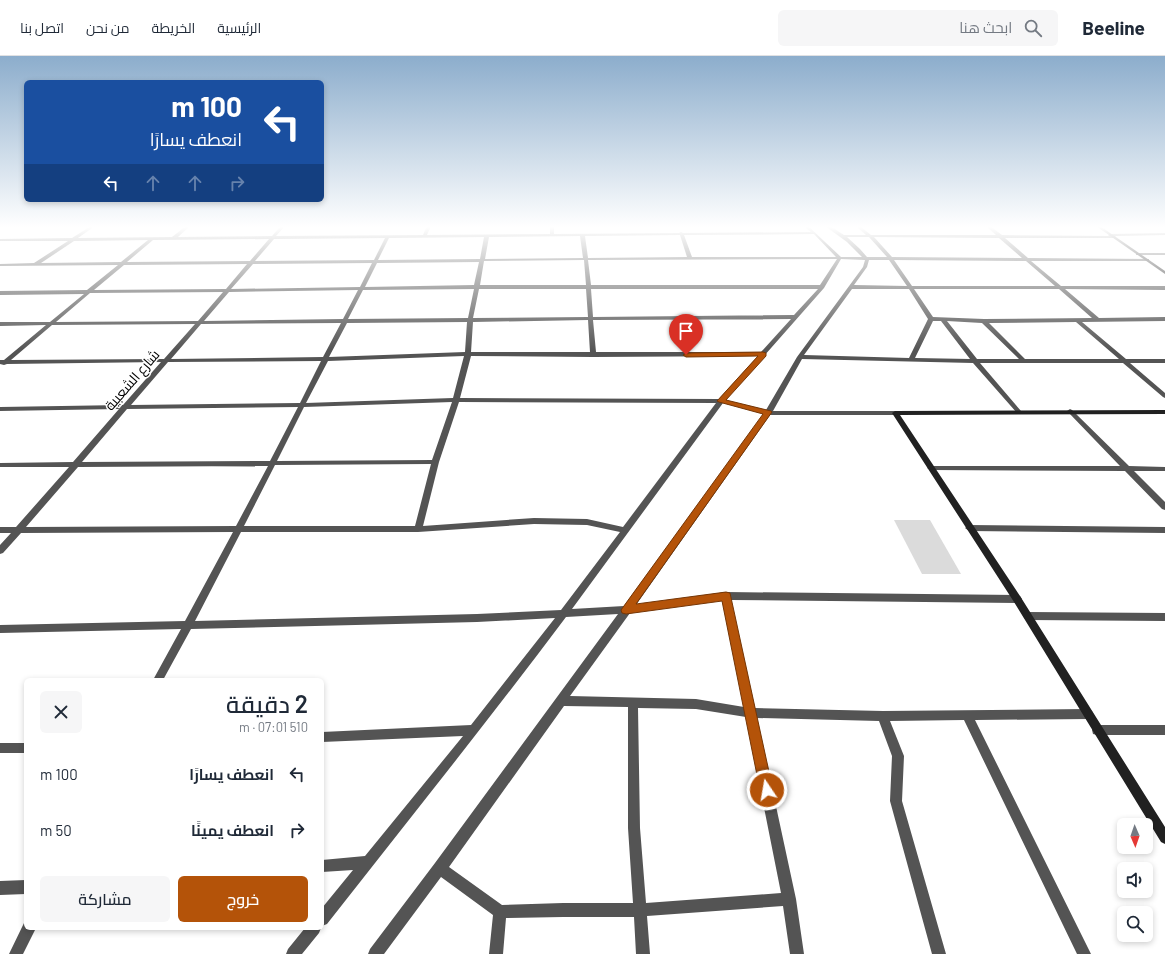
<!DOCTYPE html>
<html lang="ar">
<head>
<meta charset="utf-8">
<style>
  body { margin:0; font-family:Barlow,Cairo,sans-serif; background:#f6f6f7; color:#1f2937; direction:rtl; height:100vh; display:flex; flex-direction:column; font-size:15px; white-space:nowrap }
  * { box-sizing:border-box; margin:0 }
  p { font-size:13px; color:#747a83 }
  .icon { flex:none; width:22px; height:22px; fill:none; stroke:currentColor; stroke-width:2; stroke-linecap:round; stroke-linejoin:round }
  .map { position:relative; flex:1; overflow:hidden; direction:ltr }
  .side { position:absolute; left:24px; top:622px; width:300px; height:252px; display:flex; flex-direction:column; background:#fff; border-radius:6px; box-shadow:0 2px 6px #0003; direction:rtl }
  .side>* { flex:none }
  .top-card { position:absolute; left:24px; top:24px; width:300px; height:122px; border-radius:6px; box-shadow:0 2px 6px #0003; direction:rtl; background:#1a4fa0; color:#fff; overflow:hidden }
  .needle { width:26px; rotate:178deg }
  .buttons { position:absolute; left:1117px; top:762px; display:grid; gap:8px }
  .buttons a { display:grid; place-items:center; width:36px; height:36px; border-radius:6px; background:#fff; box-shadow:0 2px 6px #0003; font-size:20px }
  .pin { position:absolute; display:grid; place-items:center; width:34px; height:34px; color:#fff; margin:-41px -17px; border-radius:50% 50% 50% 0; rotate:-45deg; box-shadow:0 0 4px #0007 }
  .pin .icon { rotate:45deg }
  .me { position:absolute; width:44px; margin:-22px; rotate:348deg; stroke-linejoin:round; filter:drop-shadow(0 0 3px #0008) }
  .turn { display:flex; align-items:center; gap:14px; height:84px; padding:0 16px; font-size:18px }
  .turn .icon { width:52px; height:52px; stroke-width:2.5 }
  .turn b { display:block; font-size:28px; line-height:34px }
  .lanes { display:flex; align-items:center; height:38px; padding:0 16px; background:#0003; justify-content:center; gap:20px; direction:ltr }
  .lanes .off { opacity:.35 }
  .round { display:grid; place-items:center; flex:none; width:42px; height:42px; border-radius:6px; background:#f6f6f7 }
  .head { display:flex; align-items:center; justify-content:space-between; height:68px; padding:0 16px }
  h1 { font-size:24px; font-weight:600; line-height:30px }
  .primary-button { display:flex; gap:8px; margin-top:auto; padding:8px 16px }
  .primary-button a { flex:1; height:46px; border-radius:6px; background:#b45309; color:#fff; font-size:16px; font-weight:600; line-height:46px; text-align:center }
  .primary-button a+a { background:#f6f6f7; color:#1f2937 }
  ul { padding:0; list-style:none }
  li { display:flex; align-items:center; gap:12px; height:56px; padding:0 16px }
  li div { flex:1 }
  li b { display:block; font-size:15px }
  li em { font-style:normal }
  header { display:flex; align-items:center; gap:24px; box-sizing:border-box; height:56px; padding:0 20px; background:#fff; border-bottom:1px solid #e0e1e3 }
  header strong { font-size:19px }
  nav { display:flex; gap:22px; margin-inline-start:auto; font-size:14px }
  .search { width:280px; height:36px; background:#f6f6f7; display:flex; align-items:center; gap:10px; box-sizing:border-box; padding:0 14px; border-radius:6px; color:#747a83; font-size:15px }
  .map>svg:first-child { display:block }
</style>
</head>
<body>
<header>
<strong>Beeline</strong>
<div class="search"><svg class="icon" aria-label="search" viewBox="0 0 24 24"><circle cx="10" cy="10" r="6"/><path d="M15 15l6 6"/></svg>ابحث هنا</div>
<nav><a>الرئيسية</a><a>الخريطة</a><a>من نحن</a><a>اتصل بنا</a></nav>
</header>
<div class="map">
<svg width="1165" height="898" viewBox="0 0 1165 898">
  <rect width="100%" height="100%" fill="#fff"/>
  <path fill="#dbdbdb" d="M894 464H930L961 518H922Z"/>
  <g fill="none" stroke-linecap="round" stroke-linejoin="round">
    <path fill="#545454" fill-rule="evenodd" d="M91 170H95L78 182 172 181 186 170H190L178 181 272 180 281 170H285L276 180 423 179 427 170H431L427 179 550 178V170H554V178L679 177 681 176 683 177 811 176 804 170H808L841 201H862L847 186 825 170H830L844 179H866L856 170H860L871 179H996L986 170H990L1002 179 1108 180 1110 178 1165 177V179L1116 180 1114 182H1005L1028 202 1149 203V205H1031L1061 230H1165V234L1065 233 1099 262 1165 261V265L1082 266 1126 303H1165V307H1130L1165 337V342L1163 341 1123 307H980L1021 355V357H1017L973 307 802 303 773 355H895L898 357 895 359H770L636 549 726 536 1017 539 1020 540 1022 543 1020 546 1017 547 731 544 755 652 883 655 1088 653 1092 655 1093 658 1092 661 1088 663 975 664 1091 898H1077L964 664 890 665 904 700 902 745 946 898H932L890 745 892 700 879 665 757 662 796 843 804 898H790L783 850 647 860 650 898H636L634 861H563L506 862 503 898H489L493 859 441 821 384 898H368L370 893 435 807 618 558 566 561C488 665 407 766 327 868L322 870V852L353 814 322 816V804L365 800 463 680 322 686V676L471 669 555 562 477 566 191 573 163 624H153L181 573 0 577V569L185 565 233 476 21 477 3 497 0 498V489L11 477H0V471H16L69 411H0V407L73 406 119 353 0 355V351L123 349 161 306 7 308 4 309 0 308V304H4L46 269 0 270V266H50L84 238 0 239V235L87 234 118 209 0 210V208L34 207 68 185H0V183L72 182ZM814 178 836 201H692L684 179ZM680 179 687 201 588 202 585 180ZM580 180 583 202 485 203 489 181ZM484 181 480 203 378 204 389 182ZM847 181H869L887 201H867L860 193ZM874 181 999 182 1022 202 892 201ZM385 182 374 204 255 205 274 183ZM269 183 250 205 127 206 153 184ZM148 184 121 206 41 207 74 185ZM837 203 820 229H591L588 204ZM841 203 865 204 863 211 797 301 766 354 725 344 824 232ZM584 204 586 229H480L484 205ZM869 204H889L907 230 854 229 867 211ZM894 204 1026 205 1055 230H912ZM479 206 474 229 365 231 377 207ZM372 207 360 231 231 233 253 208ZM247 208 226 233 94 234 124 209ZM474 233 468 262 348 263 363 234ZM479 233H586L588 261 473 262ZM591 233H818L794 259 593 261ZM852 233H909L928 263 909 302 804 299ZM914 233H1059L1092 262 984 263 933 261ZM358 234 343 263 204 265 229 236ZM223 236 198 265 56 266 90 237ZM791 263 761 296H596L593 264ZM588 264 590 296H471L473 266ZM933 265H941L970 303 915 302ZM947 265 982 267 1019 303H977ZM467 266 465 296 329 301 347 267ZM1076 266 1119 303H1025L989 267ZM341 267 323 301 171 303 201 268ZM195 268 164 303 11 304 52 269ZM464 300 453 342 306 347 328 305ZM471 300 593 301 758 300 719 343 460 342ZM321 305 300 347 131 349 168 306ZM452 346 432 404 277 405 304 351ZM459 346 716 347 623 471 587 463 534 462 423 470 439 406ZM723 347 764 358 624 550 572 553ZM298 351 270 405 82 406 127 353ZM431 408 415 470H244L275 409ZM268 410 236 470 26 471 78 411ZM534 468 587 469 620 476 561 554 477 558 195 565 241 476H418ZM722 544 744 651 696 643 570 640 630 557ZM564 650 628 651V772L633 847H563L502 849 449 811ZM638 652 696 653 746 661 781 837 646 847 640 772Z
      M1138 197H1165V199H1136V198Z
      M1070 353 1072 354 1129 410 1165 411V415H1134L1165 446V454L1162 453 1125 415 931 414 927 412 931 410H1120L1068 356 1067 355Z
      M969 469 1165 471V477L969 475 965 472Z
      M1028 556 1165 557V565L1028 564 1025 563 1023 560 1025 557Z
      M1097 669H1165V679H1097L1093 678 1092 674 1093 670Z
      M0 687H26V697H0Z
      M26 824V838L0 839V825Z
      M26 866V872H36L23 898H9L24 867Z
      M305 872H321L319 877 302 898H286L288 893Z"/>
    <path fill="#212121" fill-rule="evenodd" d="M1096 170H1100L1165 215V218Z
      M1165 354V358L900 359 1020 540 1165 771V788L1161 786 1014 546 892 357 895 355Z"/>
  </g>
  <linearGradient id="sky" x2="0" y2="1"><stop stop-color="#8cadcc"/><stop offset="0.58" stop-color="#fff"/><stop offset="1" stop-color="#fff" stop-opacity="0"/></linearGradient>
  <rect width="1165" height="295" fill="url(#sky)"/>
  <path fill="#b45309" stroke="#753606" d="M763 296 766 297V300L726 344 771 355 772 356 636 548 726 536 730 537 773 734 771 739 767 741 762 739 760 734 722 545 626 558 622 557 621 554 763 358 719 346 717 345 758 300 686 301 683 299 686 297Z"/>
  <g text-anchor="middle" stroke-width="3" stroke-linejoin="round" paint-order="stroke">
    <g font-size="14" fill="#000" stroke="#fff">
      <text transform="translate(132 324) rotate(-49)" y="5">شارع الشعبية</text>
    </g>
  </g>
</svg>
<div class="buttons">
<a><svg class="needle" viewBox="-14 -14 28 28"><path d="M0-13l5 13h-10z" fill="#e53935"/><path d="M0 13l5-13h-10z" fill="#747a83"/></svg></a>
<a><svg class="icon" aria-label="sound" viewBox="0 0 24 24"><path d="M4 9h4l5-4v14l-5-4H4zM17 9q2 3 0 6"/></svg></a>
<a><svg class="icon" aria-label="search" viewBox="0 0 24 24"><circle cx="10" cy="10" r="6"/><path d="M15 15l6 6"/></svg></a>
</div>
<div class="pin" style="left:686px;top:299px;background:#d93025"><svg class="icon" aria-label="arrive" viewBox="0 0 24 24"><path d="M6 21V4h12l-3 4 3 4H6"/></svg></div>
<svg class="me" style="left:767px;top:734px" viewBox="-20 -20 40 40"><circle r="17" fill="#b45309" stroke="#fff" stroke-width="3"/><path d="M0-11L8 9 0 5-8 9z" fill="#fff"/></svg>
<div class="top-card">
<div class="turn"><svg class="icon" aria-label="left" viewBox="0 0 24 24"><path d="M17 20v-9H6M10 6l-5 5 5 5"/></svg><div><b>100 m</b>انعطف يسارًا</div></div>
<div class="lanes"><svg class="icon" aria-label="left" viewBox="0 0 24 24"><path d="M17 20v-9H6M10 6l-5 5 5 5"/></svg><svg class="icon off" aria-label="ahead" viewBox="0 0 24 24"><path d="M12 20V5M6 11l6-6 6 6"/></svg><svg class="icon off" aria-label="ahead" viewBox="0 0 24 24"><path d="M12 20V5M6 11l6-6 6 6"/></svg><svg class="icon off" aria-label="right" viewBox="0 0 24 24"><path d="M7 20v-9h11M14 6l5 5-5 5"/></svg></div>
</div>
<section class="side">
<div class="head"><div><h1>2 دقيقة</h1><p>510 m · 07:01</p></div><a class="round"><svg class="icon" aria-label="close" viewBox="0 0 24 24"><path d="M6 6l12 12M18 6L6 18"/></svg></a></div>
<ul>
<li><svg class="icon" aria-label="left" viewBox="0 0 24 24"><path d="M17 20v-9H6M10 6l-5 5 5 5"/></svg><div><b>انعطف يسارًا</b></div><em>100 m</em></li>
<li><svg class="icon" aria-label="right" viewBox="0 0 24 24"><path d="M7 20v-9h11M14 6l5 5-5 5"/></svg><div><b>انعطف يمينًا</b></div><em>50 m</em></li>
</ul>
<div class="primary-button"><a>خروج</a><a>مشاركة</a></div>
</section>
</div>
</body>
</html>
